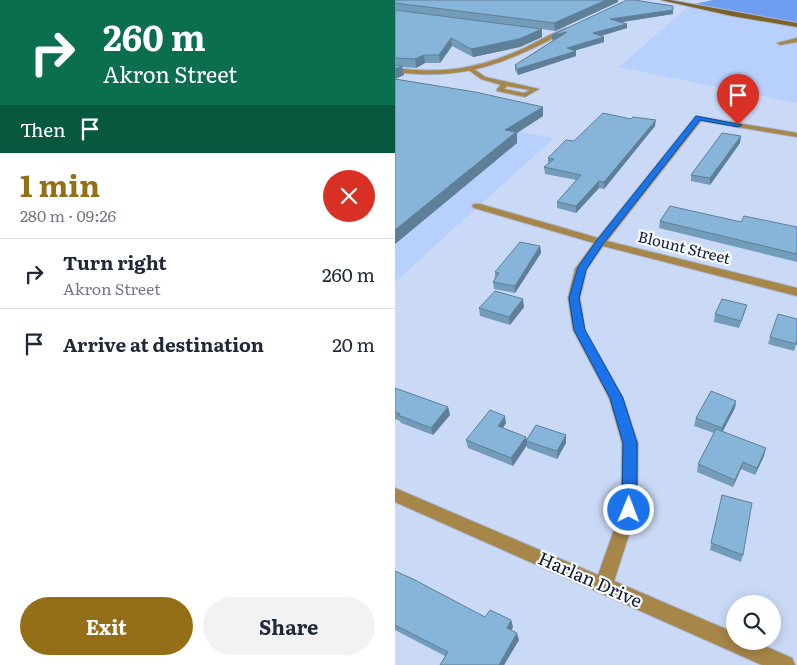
<!DOCTYPE html>
<html lang="en">
<head>
<meta charset="utf-8">
<style>
  body { margin:0; font-family:Literata,serif; background:#f2f2f3; color:#1f2937; height:100vh; display:flex; flex-direction:column; font-size:19px; white-space:nowrap }
  * { box-sizing:border-box; margin:0 }
  p { font-size:16px; color:#747a83 }
  .icon { flex:none; width:28px; height:28px; fill:none; stroke:currentColor; stroke-width:2; stroke-linecap:round; stroke-linejoin:round }
  .map { position:relative; flex:1; overflow:hidden }
  .drawer { display:flex; flex-direction:column; background:#fff; width:395px }
  .drawer>* { flex:none }
  .banner { background:#0b6e4f; color:#fff; overflow:hidden }
  .fabs { position:absolute; left:331px; top:595px; display:grid; gap:10px }
  .fabs a { display:grid; place-items:center; width:55px; height:55px; border-radius:50%; background:#fff; box-shadow:0 2px 12px #0003; font-size:25px }
  .pin { position:absolute; display:grid; place-items:center; width:42px; height:42px; color:#fff; margin:-51px -21px; border-radius:50% 50% 50% 0; rotate:-45deg; box-shadow:0 0 5px #0007 }
  .pin .icon { rotate:45deg }
  .me { position:absolute; width:55px; margin:-28px; rotate:1deg; stroke-linejoin:round; filter:drop-shadow(0 0 4px #0008) }
  .turn { display:flex; align-items:center; gap:18px; height:105px; padding:0 20px; font-size:22px }
  .turn .icon { width:65px; height:65px; stroke-width:2.5 }
  .turn b { display:block; font-size:35px; line-height:42px }
  .then { display:flex; align-items:center; height:48px; padding:0 20px; background:#0003; gap:10px; font-size:19px }
  .round { display:grid; place-items:center; flex:none; width:52px; height:52px; border-radius:26px; background:#f2f2f3 }
  .summary { display:flex; align-items:center; justify-content:space-between; height:85px; padding:0 20px }
  h1 { font-size:30px; font-weight:700; line-height:38px; color:#956f18 }
  .action { display:flex; gap:10px; margin-top:auto; padding:10px 20px }
  .action a { flex:1; height:58px; border-radius:30px; background:#956f18; color:#fff; font-size:20px; font-weight:700; line-height:58px; text-align:center }
  .action a+a { background:#f2f2f3; color:#1f2937 }
  ul { padding:0; list-style:none }
  li { display:flex; align-items:center; gap:15px; height:70px; padding:0 20px; border-top:1px solid #e0e1e3 }
  li div { flex:1 }
  li b { display:block; font-size:19px }
  li em { font-style:normal }
  main { display:flex; flex:1; min-height:0 }
  .map>svg:first-child { display:block }
</style>
</head>
<body>
<main>
<section class="drawer">
<div class="banner">
<div class="turn"><svg class="icon" aria-label="right" viewBox="0 0 24 24"><path d="M7 20v-9h11M14 6l5 5-5 5"/></svg><div><b>260 m</b>Akron Street</div></div>
<div class="then">Then<svg class="icon" aria-label="arrive" viewBox="0 0 24 24"><path d="M6 21V4h12l-3 4 3 4H6"/></svg></div>
</div>
<div class="summary"><div><h1>1 min</h1><p>280 m · 09:26</p></div><a class="round" style="background:#d93025;color:#fff"><svg class="icon" aria-label="close" viewBox="0 0 24 24"><path d="M6 6l12 12M18 6L6 18"/></svg></a></div>
<ul>
<li><svg class="icon" aria-label="right" viewBox="0 0 24 24"><path d="M7 20v-9h11M14 6l5 5-5 5"/></svg><div><b>Turn right</b><p>Akron Street</p></div><em>260 m</em></li>
<li><svg class="icon" aria-label="arrive" viewBox="0 0 24 24"><path d="M6 21V4h12l-3 4 3 4H6"/></svg><div><b>Arrive at destination</b></div><em>20 m</em></li>
</ul>
<div class="action"><a>Exit</a><a>Share</a></div>
</section>
<div class="map">
<svg width="402" height="665" viewBox="0 0 402 665">
  <rect width="100%" height="100%" fill="#cadaf6"/>
  <path fill="#b8d0fc" d="M295 5 402 23V103L224 67Z
    M0 109 159 138 0 282Z"/>
  <path fill="#6f9df2" d="M318 0H402V23L295 5Z"/>
  <g fill="none" stroke-linecap="round" stroke-linejoin="round">
    <defs>
      <path id="lane" d="M402 38V42L385 45 382 43Z
        M75 69H79L90 77 144 89 130 97 102 91V89L106 85 86 79 75 71ZM112 86 135 90 129 93 109 89Z"/>
      <path id="street" d="M171 28 173 31C109 63 73 81 0 72V68C47 74 81 69 125 50 140 43 155 34 171 28Z
        M301 116 402 133V137L306 121 212 241 402 288V296L208 246 192 269 185 298 190 330 228 398 243 443 242 510 219 581 340 633V641H358L397 658 400 665H367L0 502V488L203 575 226 510 227 443 214 398 178 330 173 298 180 269 199 243 79 208 77 206 79 204H85L203 238Z"/>
      <path id="secondary" d="M266 0H275L402 23V27L337 16Z"/>
    </defs>
    <use href="#lane" stroke="#a9b8d2" stroke-width="2"/>
    <use href="#street" stroke="#a9b8d2" stroke-width="2"/>
    <use href="#secondary" stroke="#a9b8d2" stroke-width="2"/>
    <use href="#lane" fill="#a68649" fill-rule="evenodd"/>
    <use href="#street" fill="#a68649" fill-rule="evenodd"/>
    <use href="#secondary" fill="#7d612b" fill-rule="evenodd"/>
  </g>
  <path fill="#739cbb" d="M0 0 223 2 160 31 147 29V37L125 47 78 57 57 46 45 63H30L21 68 7 67 9 75 0 79 148 116 122 133V143L0 244Z
    M232 0 278 14 226 22 232 24V28L206 36 209 37V42L180 50 181 56 123 75 120 70V65L160 39 157 40Z
    M260 126 209 189 204 188 181 213 162 208V202L181 180 150 174 149 167 153 164V158L179 141Z
    M345 143 315 185 296 181V175Z
    M265 221 346 222 402 227V262L264 228Z
    M145 246 146 253 120 293 99 289 98 282 100 278V272Z
    M129 307 115 325 85 316 84 308Z
    M350 312 344 328 319 322 320 314Z
    M402 319V345H401L399 351 373 344 375 337Z
    M0 388 53 407 55 415 38 435 6 423 5 421 0 419Z
    M341 401 340 408 328 431 369 456 360 475 346 469 338 487 302 472 303 464 319 433 299 426 301 418Z
    M111 423 108 428 131 437 132 440 171 435V443L162 459 132 448V445L118 466 73 448 71 440Z
    M327 495 348 555 346 562 315 550Z
    M0 571 90 617 116 620 118 627 116 630 124 640 109 665H45L50 656 0 630Z"/>
  <path fill="#5e7f98" d="M211 0H223V2L160 31 159 23Z
    M278 10V14L215 24V19Z
    M232 24V28L198 38V33Z
    M147 29V37L125 47 78 57 76 49Z
    M172 32V37L157 40V35Z
    M209 37V42L172 53V48Z
    M56 38 57 46 45 63 44 55Z
    M181 51V56L123 75 122 69Z
    M29 55 30 63 21 68 20 59Z
    M7 66 9 75 0 79V69Z
    M148 107V116L122 133V143L0 244V230L110 130Z
    M261 120 260 126 209 189V182Z
    M346 136 345 143 315 185V178Z
    M204 181V188L181 213V206Z
    M145 246 146 253 120 293V286Z
    M128 299 129 307 115 325 114 317Z
    M341 401 340 408 325 436 327 428Z
    M53 407 55 415 38 435 36 428Z
    M110 416 111 423 104 433 103 426Z
    M171 435V443L162 459V451Z
    M131 437 132 445 118 466 116 458Z
    M371 448 369 456 360 475 362 468Z
    M348 462 346 469 338 487 340 480Z
    M116 620 118 627 113 635 112 628Z
    M122 633 124 640 109 665H104Z"/>
  <path fill="#86b5d9" stroke="#5e7f98" d="M0 0H211L159 23 0 3Z
    M232 0H239L278 6V10L215 19 232 24 198 33 209 37 172 48 181 51 122 69 120 65 172 32 157 35Z
    M0 10 147 29 124 39 76 49 56 38 44 55H29L20 59 0 58Z
    M0 65 7 66 0 69Z
    M0 79 80 92 148 107 110 130 121 132 0 230Z
    M208 113 236 119 238 117 261 120 209 182 204 181 181 206 162 202 186 175 149 167 159 159 153 158 171 140 179 141Z
    M327 133 346 136 315 178 296 175Z
    M275 206 346 222 349 216 402 227V254L265 221Z
    M125 242 145 246 120 286 98 282 104 273 100 272Z
    M100 291 128 299 114 317 84 308Z
    M327 299 352 305 346 321 320 314Z
    M383 314 402 319V340L401 344 375 337Z
    M0 388 53 407 36 428 3 415 5 414 0 412Z
    M316 391 341 401 327 428 301 418Z
    M95 410 110 416 103 426 131 437 116 458 71 440Z
    M141 425 171 435 162 451 131 441Z
    M321 429 371 448 362 468 348 462 340 480 303 464Z
    M327 495 357 503 348 555 316 543Z
    M0 571 18 579 90 617 95 610 116 620 112 628 122 633 104 665H45L53 652 0 625Z"/>
  <path fill="#1a73e8" stroke="#114b97" d="M301 116 347 125 343 127 305 120 208 244 191 270 184 298 190 330 228 398 242 443V510L239 515 234 517 229 515 227 510 228 443 215 398 179 330 174 298 183 267 202 240Z"/>
  <g text-anchor="middle" stroke-width="4.5" stroke-linejoin="round" paint-order="stroke">
    <g font-size="15" fill="#121b2c" stroke="#f7faff">
      <text transform="translate(289 248) rotate(14)" y="5">Blount Street</text>
    </g>
    <g font-size="18" fill="#121b2c" stroke="#f7faff">
      <text transform="translate(195 580) rotate(24)" y="6">Harlan Drive</text>
    </g>
  </g>
</svg>
<div class="fabs">
<a><svg class="icon" aria-label="search" viewBox="0 0 24 24"><circle cx="10" cy="10" r="6"/><path d="M15 15l6 6"/></svg></a>
</div>
<div class="pin" style="left:343px;top:125px;background:#d93025"><svg class="icon" aria-label="arrive" viewBox="0 0 24 24"><path d="M6 21V4h12l-3 4 3 4H6"/></svg></div>
<svg class="me" style="left:234px;top:510px" viewBox="-20 -20 40 40"><circle r="17" fill="#1a73e8" stroke="#fff" stroke-width="3"/><path d="M0-11L8 9 0 5-8 9z" fill="#fff"/></svg>
</div>
</main>
</body>
</html>
